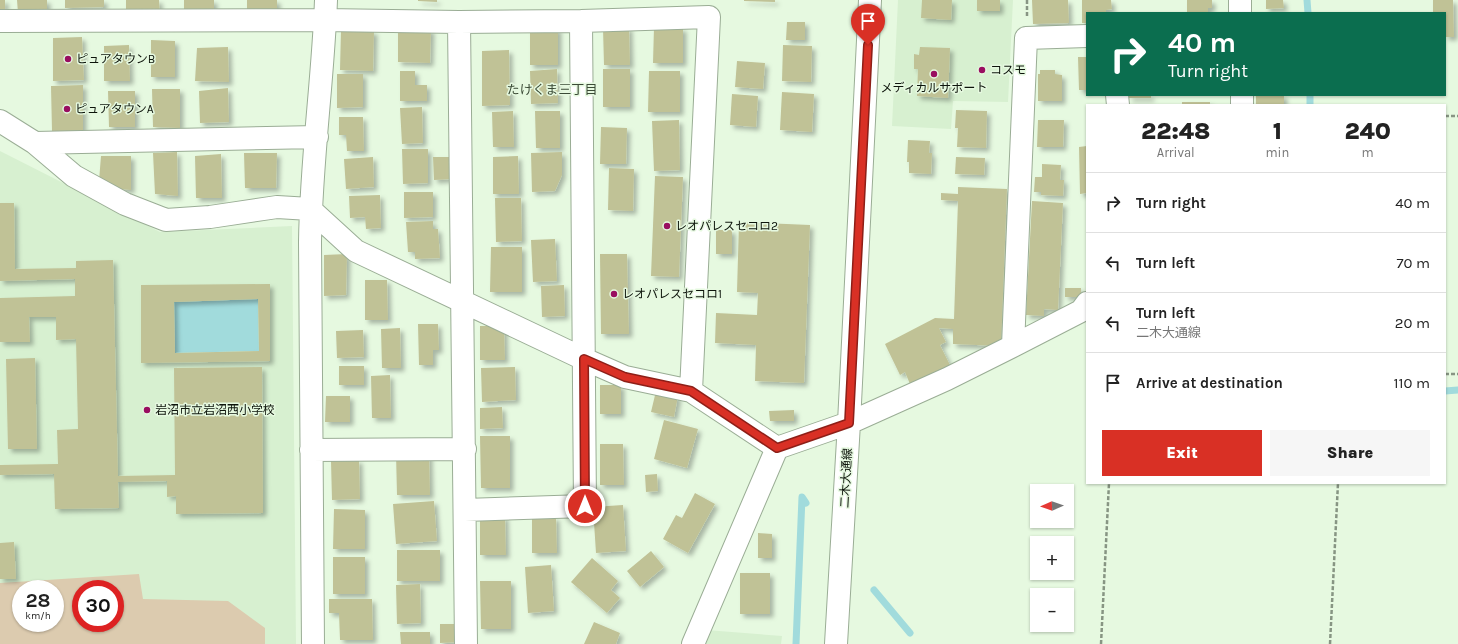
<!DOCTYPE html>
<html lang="en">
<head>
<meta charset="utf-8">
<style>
  body { margin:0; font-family:Karla,"Noto Sans JP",sans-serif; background:#f6f6f6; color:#222; height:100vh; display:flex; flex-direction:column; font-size:15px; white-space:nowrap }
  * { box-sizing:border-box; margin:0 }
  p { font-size:13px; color:#767676 }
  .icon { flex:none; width:22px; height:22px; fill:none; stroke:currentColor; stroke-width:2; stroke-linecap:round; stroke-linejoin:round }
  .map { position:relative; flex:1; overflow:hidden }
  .sheet { position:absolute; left:1086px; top:104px; width:360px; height:380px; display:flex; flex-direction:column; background:#fff; border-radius:0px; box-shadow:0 1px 3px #0004 }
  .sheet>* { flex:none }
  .guide { position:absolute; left:1086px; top:12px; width:360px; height:84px; border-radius:0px; box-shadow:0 1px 3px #0004; background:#0b6e4f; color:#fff; overflow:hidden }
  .needle { width:26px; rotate:268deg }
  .buttons { position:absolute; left:1030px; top:484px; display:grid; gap:8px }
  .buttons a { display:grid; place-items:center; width:44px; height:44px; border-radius:0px; background:#fff; box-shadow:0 1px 3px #0004; font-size:20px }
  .speed { position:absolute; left:12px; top:580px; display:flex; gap:8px; font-size:20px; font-weight:700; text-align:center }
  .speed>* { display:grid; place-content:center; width:52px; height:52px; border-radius:50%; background:#fff; box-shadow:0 1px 3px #0004; line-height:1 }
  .speed small { font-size:10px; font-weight:400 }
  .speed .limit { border:6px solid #d22; background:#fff; color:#111 }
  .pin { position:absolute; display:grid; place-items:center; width:34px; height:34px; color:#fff; margin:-41px -17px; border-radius:50% 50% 50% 0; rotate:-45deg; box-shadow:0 0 4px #0007 }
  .pin .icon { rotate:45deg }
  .me { position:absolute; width:44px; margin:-22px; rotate:0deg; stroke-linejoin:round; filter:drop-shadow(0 0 3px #0008) }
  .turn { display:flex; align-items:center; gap:14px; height:84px; padding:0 16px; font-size:18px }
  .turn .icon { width:52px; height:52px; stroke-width:2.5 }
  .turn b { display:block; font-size:28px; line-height:34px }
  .eta { display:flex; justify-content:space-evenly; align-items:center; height:68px; text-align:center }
  .eta b { font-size:24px; font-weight:800; line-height:28px }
  .button { display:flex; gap:8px; margin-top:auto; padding:8px 16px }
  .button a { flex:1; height:46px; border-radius:0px; background:#d93025; color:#fff; font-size:16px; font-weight:800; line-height:46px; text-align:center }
  .button a+a { background:#f6f6f6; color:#222 }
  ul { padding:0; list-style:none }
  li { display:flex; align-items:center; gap:12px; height:60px; padding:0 16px; border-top:1px solid #e0e0e0 }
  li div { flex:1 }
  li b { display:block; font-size:15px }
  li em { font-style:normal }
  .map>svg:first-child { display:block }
</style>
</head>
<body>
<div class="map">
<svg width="1458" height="644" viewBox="0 0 1458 644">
  <defs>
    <filter id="shadow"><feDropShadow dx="3.5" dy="3.5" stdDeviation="2" flood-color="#0004"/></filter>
  </defs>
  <rect width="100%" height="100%" fill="#e6f9e0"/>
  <path fill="#d7f0d0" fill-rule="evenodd" d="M898 0H1013L1008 102 953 101 951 129 892 126Z
    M0 151 160 232 292 226 296 644H0ZM21 589H55V623H21ZM81 589H115V623H81Z
    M706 630 782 636 781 644H700Z"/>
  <path fill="#dccbaf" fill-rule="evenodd" d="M139 574 143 599 228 601 265 628V644H0V583ZM21 589H55V623H21ZM81 589H115V623H81Z"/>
  <path fill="#a1dbdc" d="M258 299 259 351 175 353 174 302Z"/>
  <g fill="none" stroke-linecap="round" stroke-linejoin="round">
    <path stroke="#a1dbdc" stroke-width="7" d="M1307 0 1308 13
      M1310 95V105
      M1445 391 1458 390
      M874 590 910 633
      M796 644 802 497 806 503"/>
  </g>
  <path fill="#c0c296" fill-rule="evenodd" filter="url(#shadow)" d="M0 0H5V11H0Z
    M17 0H47V13H18Z
    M65 0H104V7L65 8Z
    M126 0H159L160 16 126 17Z
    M184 0H214V17L184 16Z
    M247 0H277V12H247Z
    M418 0H437V2L418 1Z
    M744 0H775V2L744 1Z
    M922 0H952L951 20 921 18Z
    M977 0H1000V11H977Z
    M1032 0H1068L1069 23 1033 24Z
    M1082 0H1111L1112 9 1106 10V13H1087V23H1082Z
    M1187 0H1212V8H1208V13H1187Z
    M1266 0H1283L1284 8 1266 9Z
    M1433 0H1453L1454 37H1445V13H1433Z
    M787 22H805V40H786Z
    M629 27 630 65H604L603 28Z
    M654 27 683 28V63H653Z
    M530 28H558V65H530Z
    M398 29H431L430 63 398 62Z
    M341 30 374 31 373 71 340 70Z
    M82 37 84 80 53 81V38Z
    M151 40 175 41V77H151Z
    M129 45 130 81H104V46Z
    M783 45 812 46 811 82 782 81Z
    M228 47 229 82 195 81 197 48Z
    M920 47 950 48 948 98 917 96 918 69H914V54L919 55Z
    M509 50 510 105 482 106V51Z
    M1078 57H1087V90H1079Z
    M737 61 765 63 763 89 735 87Z
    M557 69 558 103 531 104 530 71Z
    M603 69H630V107H603Z
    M1040 70H1055V74L1062 75V101H1038V74H1040Z
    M400 71H415V85H427V101H400Z
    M649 71H680V112H648Z
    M337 74H363V107L337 108Z
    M83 85V131H52L51 86Z
    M228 88 229 122 200 123 199 91Z
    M152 89H180V128L153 127Z
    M108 91H135V127H109Z
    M782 92 814 94 812 132 780 130Z
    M732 94 758 96 756 127 730 125Z
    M1129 95H1151V98H1129Z
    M1256 95H1284V104L1256 105Z
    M1182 102H1210V105H1182Z
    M422 107 423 143 402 144 400 108Z
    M956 110 987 111 986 148 957 147 958 128H955Z
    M513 111 514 147H493L492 112Z
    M535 111H560V148H536Z
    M339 117H363L364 151H347L346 135H339Z
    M679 120 680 170 654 171 652 121Z
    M1038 120H1064L1063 147H1037Z
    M601 127 627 128 626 164H600Z
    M908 140 930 141 929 153H932L931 174 909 173V162H907Z
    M1087 146V193L1080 194 1079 147Z
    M402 149H428V183L403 184Z
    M177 152 178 196 155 194 153 153Z
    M562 152V175L555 191 532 192 531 153Z
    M244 153H277L276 188H245Z
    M221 154 222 198H196L195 156Z
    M101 156H131V190L120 189 99 181Z
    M518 156 519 194H493V157Z
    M373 157 374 187 346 189 344 159Z
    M433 157H450L451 179 434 180Z
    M956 157 985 158 984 175 955 174Z
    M1042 164 1061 165 1060 180H1064L1063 196 1041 195V192H1034L1035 177H1042Z
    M609 168 634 169 633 211 608 210Z
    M655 176 683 177 679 277 651 276Z
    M958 187 1007 189 1001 346 953 344V329L939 328 946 342 940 345 950 365 910 384 905 372 900 375 885 344 935 318 954 319 958 201 941 200V193L958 194Z
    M404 192H433V217L404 218Z
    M380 195 381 228 366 229 365 217 350 218 349 196Z
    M495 198H521L522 241 496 242Z
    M1032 201 1063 203 1058 310 1044 309V316L1026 315Z
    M0 203H14L15 269 76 268V261L113 260 118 476 175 475 174 368 262 367 263 513 176 514V496L167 497V481L118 482 119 508 55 509 54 474 0 475V465L58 464 57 430 78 429 76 339 56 340V317H29L30 342H0V298L75 296V279L0 281Z
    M433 221V229H438L440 258 415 259V252H408L406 222Z
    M739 222 810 225 804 383 755 381 756 345 715 343 716 313 757 315 758 293 737 292Z
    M716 230H732V254H716Z
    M555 239 557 281 533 282 531 240Z
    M491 247H522V292H490Z
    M347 254 346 295 324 296V255Z
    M600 254H627L629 334H601Z
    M365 280H387L388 320H365Z
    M270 284V361L141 363V285ZM258 299 259 351 175 353 174 302Z
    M564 285 565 316 542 317 541 286Z
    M1065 288H1081V297H1065Z
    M418 324H438L439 350H433V365H419Z
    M480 326H504L505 360H480Z
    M400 328 401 368H382L381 329Z
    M363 330 364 357 337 358 336 331Z
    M35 358 37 449H8L6 359Z
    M339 366H364V385H339Z
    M515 367 516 400 482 402 481 368Z
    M390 375 391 418H372L371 376Z
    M600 385H621V414H600Z
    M656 391 678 396 674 417 651 412Z
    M326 396H350V422H325Z
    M502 407 503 428 480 429V408Z
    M794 410V421H770L769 411Z
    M664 420 698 429 687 468 654 459Z
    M480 436H510V488H481Z
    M600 444H623L624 485H600Z
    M396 453H429L430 495H397Z
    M359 460 360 499 332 500 331 461Z
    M657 474 658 491 646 492 645 475Z
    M695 493 715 504 688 553 663 539 676 515 682 518Z
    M434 501 437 541 396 544 393 504Z
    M623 505 626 551 596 553 593 507Z
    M334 509 365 510V549H333Z
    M505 516 506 555H480V517Z
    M556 517 557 553H532V518Z
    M758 533 772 534V558H758Z
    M14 542 16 579H0V543Z
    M397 550H440V581H397Z
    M651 551 664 567 640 587 627 571Z
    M333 557H365V594H333Z
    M592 558 618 581 611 590 620 598 607 613 571 582Z
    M551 565 554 611 528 613 525 567Z
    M740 573H770V614H740Z
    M480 581H511V629H481Z
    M420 584 421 623 397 624 396 585Z
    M329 599H372L373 640H340L339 613H329Z
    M594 622 620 633 616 644H584Z
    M440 624H459V642L440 643Z
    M400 632H430V644H401Z"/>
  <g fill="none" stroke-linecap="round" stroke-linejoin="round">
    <defs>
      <path id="minor" d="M1240 0V13
        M0 21 325 20 459 22 581 21 709 17 691 391
        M459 22 466 644
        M1117 95 1118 105
        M1242 95V105
        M0 121 35 143 74 176 125 204 166 220 210 217 277 207 310 209 356 251 584 359 625 377 691 391 777 448 849 423 947 379 1013 346 1081 311 1087 303
        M35 143 317 137
        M1013 346 1026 38 1087 36
        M311 450 465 449
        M465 510 585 506 581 21
        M313 644 310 242C311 161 323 81 326 0
        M693 644 777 448
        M836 644 849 423 870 0"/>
    </defs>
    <use href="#minor" stroke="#9aad95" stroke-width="24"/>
    <path stroke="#879583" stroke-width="2.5" stroke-dasharray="4 2" stroke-linecap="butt" d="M1027 16V0
      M1445 116H1458
      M1445 374H1458
      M1101 644 1109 483
      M1330 644 1338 483"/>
    <use href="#minor" stroke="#fff" stroke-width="22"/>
  </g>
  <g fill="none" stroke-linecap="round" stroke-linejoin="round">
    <defs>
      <path id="route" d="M585 506 584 359 625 377 691 391 777 448 849 423 868 45"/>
    </defs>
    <use href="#route" stroke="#8d1f18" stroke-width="10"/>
    <use href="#route" stroke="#d93025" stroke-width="7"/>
  </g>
  <g fill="#990d60" stroke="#e6f9e0" stroke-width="1.5">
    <circle cx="68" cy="59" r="4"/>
    <circle cx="982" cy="70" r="4"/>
    <circle cx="934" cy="74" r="4"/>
    <circle cx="67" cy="109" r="4"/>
    <circle cx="667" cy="226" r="4"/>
    <circle cx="614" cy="294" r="4"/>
    <circle cx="147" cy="410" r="4"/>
  </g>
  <g text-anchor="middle" stroke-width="3" stroke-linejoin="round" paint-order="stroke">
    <g font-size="12" fill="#0d140b" stroke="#e6f9e0" text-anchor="start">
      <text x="76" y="63">ピュアタウンB</text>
      <text x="990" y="74">コスモ</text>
      <text x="934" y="92" text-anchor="middle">メディカルサポート</text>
      <text x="75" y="113">ピュアタウンA</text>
      <text x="675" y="230">レオパレスセコロ2</text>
      <text x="622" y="298">レオパレスセコロ1</text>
      <text x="155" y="414">岩沼市立岩沼西小学校</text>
    </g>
    <g font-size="12" fill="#0d140b" stroke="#e6f9e0">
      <text transform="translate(846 478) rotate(-87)" y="4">二木大通線</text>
    </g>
    <g font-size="13" fill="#3b4b36" stroke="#e6f9e0">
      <text x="552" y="94">たけくま三丁目</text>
    </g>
  </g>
</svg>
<div class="buttons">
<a><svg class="needle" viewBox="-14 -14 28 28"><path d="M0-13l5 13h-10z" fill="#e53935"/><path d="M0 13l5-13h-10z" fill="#767676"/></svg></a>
<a>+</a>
<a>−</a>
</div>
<div class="speed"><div>28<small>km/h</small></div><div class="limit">30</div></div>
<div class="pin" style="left:868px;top:45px;background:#d93025"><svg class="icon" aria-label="arrive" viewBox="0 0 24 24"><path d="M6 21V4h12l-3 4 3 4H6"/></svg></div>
<svg class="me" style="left:585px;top:506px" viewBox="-20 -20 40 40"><circle r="17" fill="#d93025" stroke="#fff" stroke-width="3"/><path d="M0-11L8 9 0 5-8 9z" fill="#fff"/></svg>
<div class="guide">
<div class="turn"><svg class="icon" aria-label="right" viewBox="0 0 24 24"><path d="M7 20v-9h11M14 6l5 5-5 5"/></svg><div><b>40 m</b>Turn right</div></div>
</div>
<section class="sheet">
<div class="eta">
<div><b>22:48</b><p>Arrival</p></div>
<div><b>1</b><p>min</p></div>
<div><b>240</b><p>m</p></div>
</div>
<ul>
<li><svg class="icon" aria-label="right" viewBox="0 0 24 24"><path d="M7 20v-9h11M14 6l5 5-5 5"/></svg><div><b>Turn right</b></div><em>40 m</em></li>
<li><svg class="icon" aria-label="left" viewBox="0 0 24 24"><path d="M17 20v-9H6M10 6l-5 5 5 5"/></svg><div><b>Turn left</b></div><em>70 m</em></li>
<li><svg class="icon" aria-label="left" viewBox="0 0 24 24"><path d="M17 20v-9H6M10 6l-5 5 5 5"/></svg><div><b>Turn left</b><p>二木大通線</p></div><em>20 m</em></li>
<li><svg class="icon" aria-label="arrive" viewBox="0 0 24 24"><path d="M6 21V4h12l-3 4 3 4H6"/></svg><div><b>Arrive at destination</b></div><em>110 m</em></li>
</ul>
<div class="button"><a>Exit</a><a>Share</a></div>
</section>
</div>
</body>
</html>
